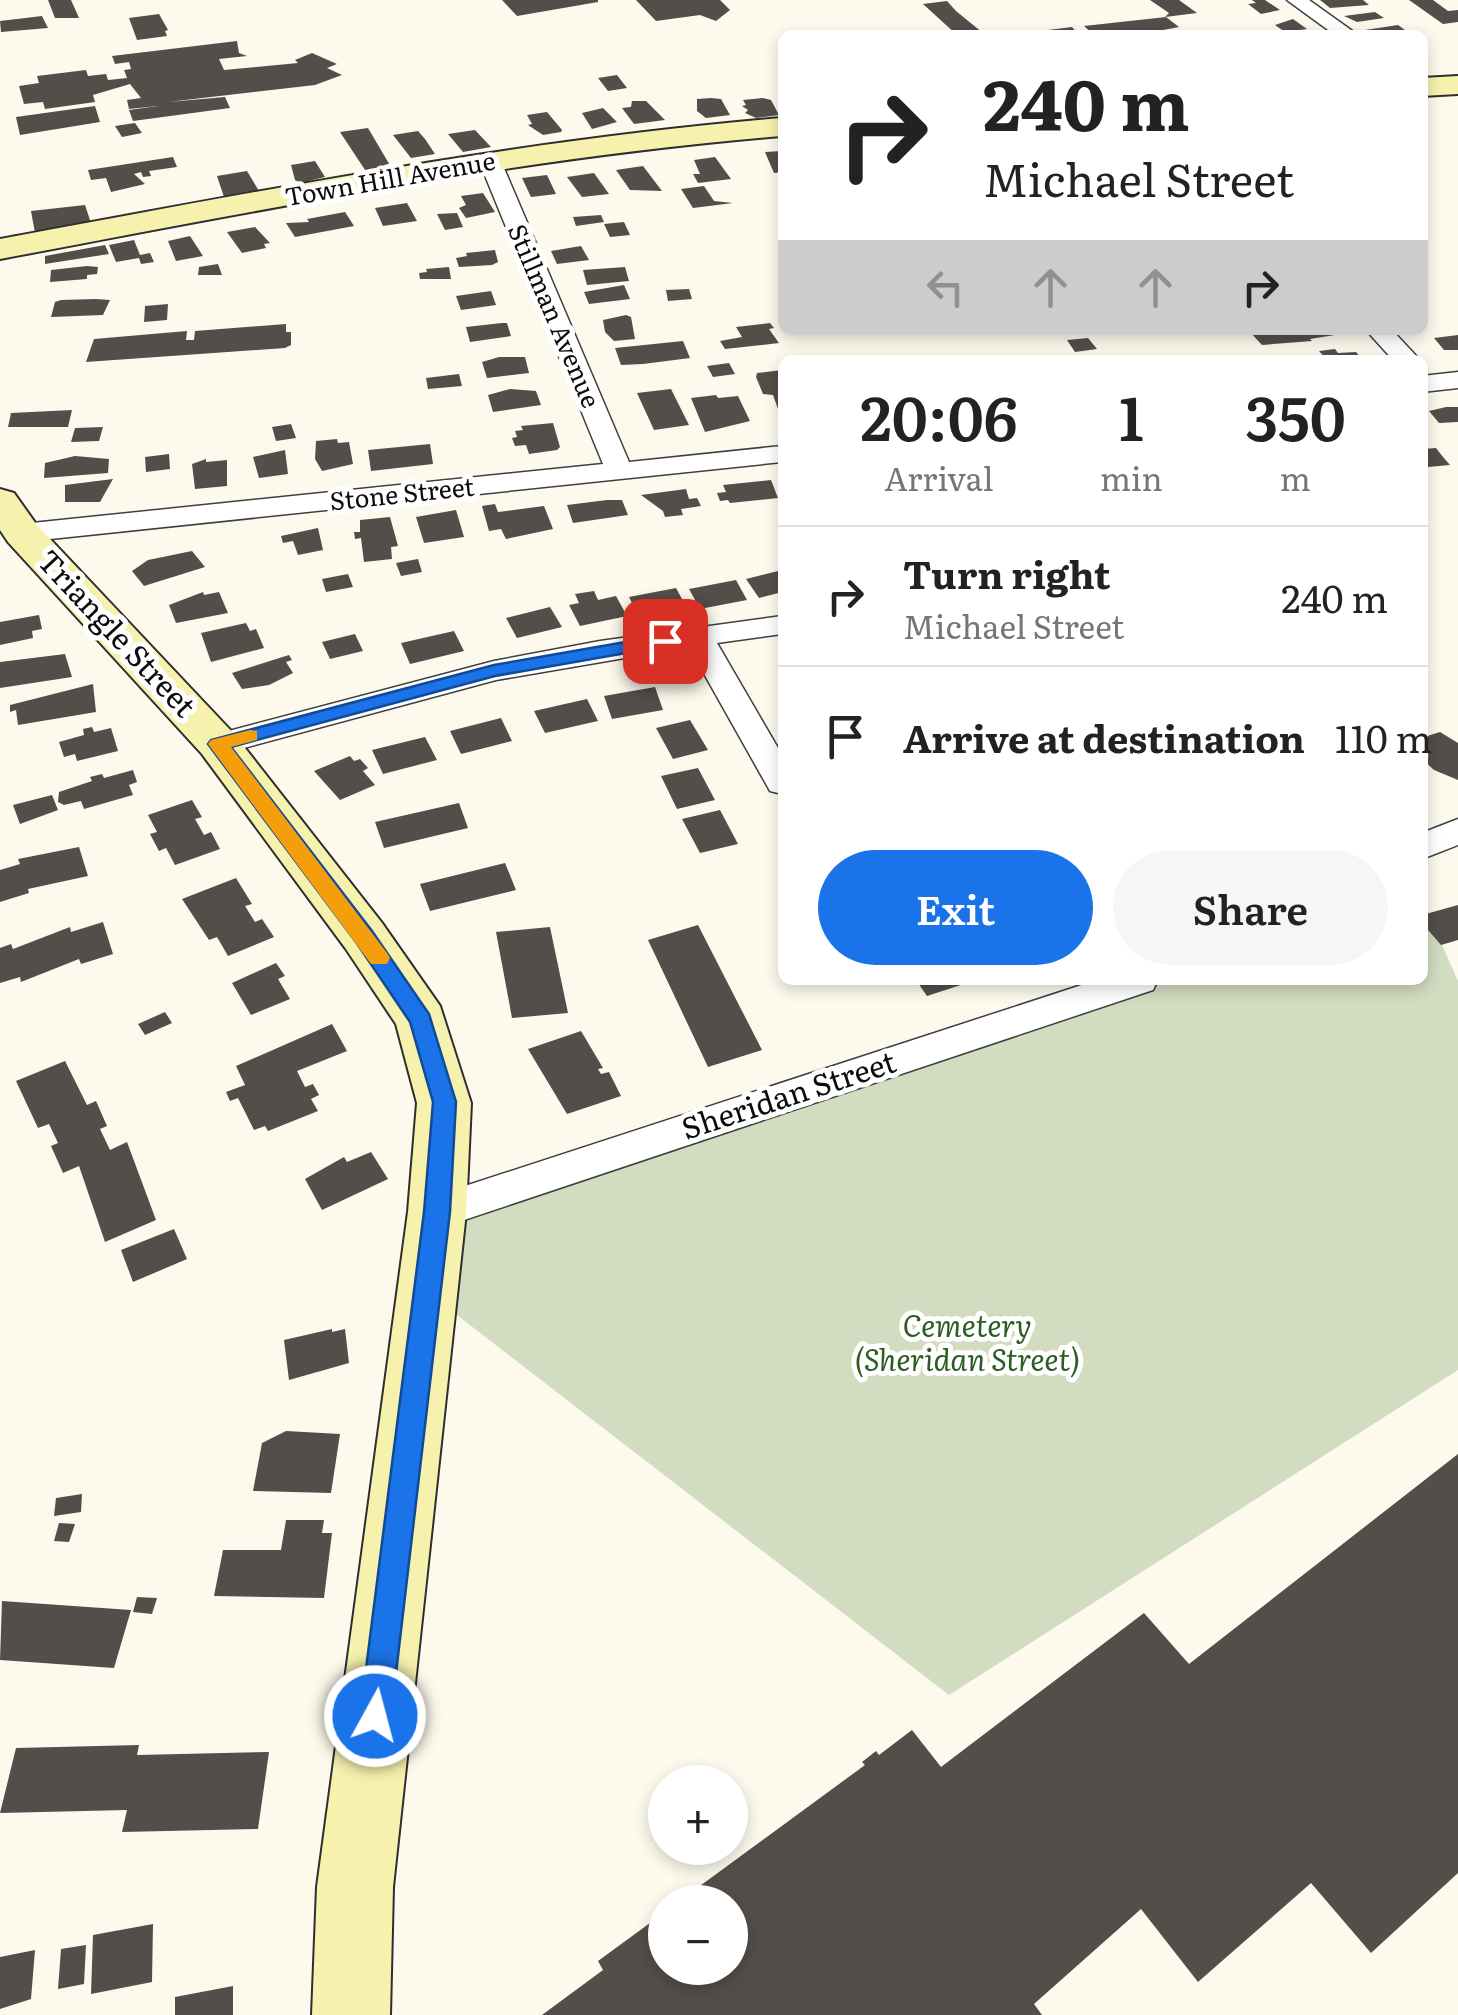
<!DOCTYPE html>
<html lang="en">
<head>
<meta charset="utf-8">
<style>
  body { margin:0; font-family:Literata,serif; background:#f6f6f6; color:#222; height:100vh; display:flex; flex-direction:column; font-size:38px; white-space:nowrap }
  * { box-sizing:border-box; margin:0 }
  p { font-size:32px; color:#767676 }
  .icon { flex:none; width:55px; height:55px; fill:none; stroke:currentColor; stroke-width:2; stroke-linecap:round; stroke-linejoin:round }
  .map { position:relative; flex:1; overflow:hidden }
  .side { position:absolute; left:778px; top:355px; width:650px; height:630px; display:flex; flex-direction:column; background:#fff; border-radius:15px; box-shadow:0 5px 15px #0003 }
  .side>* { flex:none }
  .guide { position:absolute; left:778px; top:30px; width:650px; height:305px; border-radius:15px; box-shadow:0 5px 15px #0003; background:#fff; color:#222; overflow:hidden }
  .tools { position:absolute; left:648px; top:1765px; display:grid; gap:20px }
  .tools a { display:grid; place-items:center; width:100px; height:100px; border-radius:50%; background:#fff; box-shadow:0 5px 15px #0003; font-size:50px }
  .pin { position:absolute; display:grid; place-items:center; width:85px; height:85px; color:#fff; margin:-42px; border-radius:20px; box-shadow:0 5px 15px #0006 }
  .me { position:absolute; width:110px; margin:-55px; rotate:7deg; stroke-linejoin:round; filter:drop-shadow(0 0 8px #0008) }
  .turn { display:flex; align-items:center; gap:35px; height:210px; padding:0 40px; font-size:45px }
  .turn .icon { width:130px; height:130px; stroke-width:2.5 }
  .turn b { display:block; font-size:70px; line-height:85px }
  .lanes { display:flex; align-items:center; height:95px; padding:0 40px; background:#0003; justify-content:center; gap:50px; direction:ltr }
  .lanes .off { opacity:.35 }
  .eta { display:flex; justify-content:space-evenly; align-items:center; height:170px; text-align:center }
  .eta b { font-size:60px; font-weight:600; line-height:70px }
  .action { display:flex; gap:20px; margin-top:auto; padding:20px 40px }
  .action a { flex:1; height:115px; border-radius:60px; background:#1a73e8; color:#fff; font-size:40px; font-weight:600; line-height:115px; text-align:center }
  .action a+a { background:#f6f6f6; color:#222 }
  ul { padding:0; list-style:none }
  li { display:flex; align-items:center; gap:30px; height:140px; padding:0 40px; border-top:2px solid #e0e0e0 }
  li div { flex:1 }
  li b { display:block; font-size:38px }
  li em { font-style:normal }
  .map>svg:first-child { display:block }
</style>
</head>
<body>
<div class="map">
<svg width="1458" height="2015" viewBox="0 0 1458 2015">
  <rect width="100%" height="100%" fill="#fdfaed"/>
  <path fill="#d2dcc0" d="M1423 902 1458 981V1370L949 1695 440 1302 449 1208 1140 980H1422Z"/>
  <path fill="#534e4a" d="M48 0H71L79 18H55Z
    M502 0H598V2L517 16Z
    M636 0H720L730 10 716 21 700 15 656 21Z
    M1150 0H1179L1197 13 1165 17 1169 13Z
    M1252 0H1265L1280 10 1261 14 1248 4 1256 3Z
    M1320 0H1363L1369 5 1330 8Z
    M1409 0H1433L1448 11 1458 10V22L1443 24Z
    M947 1 956 11 983 33 957 35 923 4Z
    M1375 12 1384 18 1357 22 1344 16Z
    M159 14 168 30 165 31 167 36 137 40 129 18Z
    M42 16 48 28 1 32 0 21Z
    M1166 17 1179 27 1137 35H1094L1084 26Z
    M1293 19 1307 29 1285 32 1275 25Z
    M1398 25 1409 33 1371 35 1365 30Z
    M1072 27 1079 35H1033L1032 32Z
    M237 41 239 53 247 56 219 59 224 70 298 63 295 60 312 53 337 64 327 68 342 75 315 85 168 102 225 97 230 108 133 121 129 110 158 106 129 109 127 100 141 98 130 84 93 95 95 102 45 109 43 102 24 104 19 86 39 83 37 76 86 70 88 76 106 74 108 80 127 78 124 70 131 69 129 62 115 64 112 56Z
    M617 75 627 88 608 91 598 78Z
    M711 98 721 99 730 115 706 118 697 111V99Z
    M763 98 771 100 779 115 756 118 745 113 748 110 742 106 746 105 743 100Z
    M632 101H646L665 120 634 124 622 108 631 107Z
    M95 106 100 122 20 135 16 117Z
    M603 108 617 122 592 129 582 113Z
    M547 112 562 130 561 132 543 135 528 125 532 124 527 115Z
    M135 123 142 133 122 137 115 126Z
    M368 128 391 167 367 173 340 132Z
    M475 130 491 147 463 152 448 134Z
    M418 131 425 139 435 154 411 158 393 135Z
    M782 151V172L774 173 765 152Z
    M173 157 177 167 149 171 151 176 143 177 141 172 134 174 145 184 111 192 106 178 91 180 88 170Z
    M715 157 731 179 698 183 693 174H700L694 160Z
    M315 161 325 177 300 183 295 180 291 165Z
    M643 166 662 191 630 190 616 170Z
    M247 171 259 191 224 197 217 176Z
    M594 173 609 194 582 197 567 177Z
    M547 175 556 194 531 197 522 178Z
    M704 186 714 201 733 203 693 208 681 189Z
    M483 193 495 212 466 218 459 208 466 205 461 196Z
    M407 203 417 221 383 226 375 208Z
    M85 205 91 223 35 233 31 211Z
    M345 212 354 226 295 237 286 223 309 222 307 219Z
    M457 213 463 227 445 230 437 214Z
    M601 215 604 222 576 226 573 217Z
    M624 222 630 235 610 237 604 224Z
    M255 227 270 243 264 244 266 248 242 253 227 232Z
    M190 236 203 256 176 261 168 241Z
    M134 240 140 255 150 253 154 262 141 264 139 258 116 262 109 245Z
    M105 245 109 254 45 264V256Z
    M581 246 589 260 557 264 551 251Z
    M495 250 498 262 492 265 459 267 456 258 467 256 466 253Z
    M218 264 222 275H198L199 267Z
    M87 266 98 267 97 274 87 275V279L50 282 51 270Z
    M449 267 451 279H420L419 273 427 272 426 269Z
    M625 267 629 281 587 285 583 270Z
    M624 285 630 299 589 304 584 292Z
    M689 289 692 299 668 301 666 290Z
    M491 291 496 305 461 310 456 296Z
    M61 300 96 299 110 300 103 315 51 317 55 302Z
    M168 304 167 320 144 322 145 306Z
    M626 315 631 317 635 339 614 341 605 332 603 320Z
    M502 323H507L511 336 470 342 466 327Z
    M770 323 774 328 769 329 779 343 725 349 720 341 742 337 736 327Z
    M286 324V332H291V345L285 348 86 362 94 339 187 331 186 340H194L195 331Z
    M1248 330H1337L1341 334 1310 339 1312 341 1262 345Z
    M1458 335V350H1444L1434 338Z
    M1088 338 1097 349 1075 352 1067 340Z
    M683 341 690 358 643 364 621 365 615 348Z
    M1335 349 1338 353 1356 352 1363 360H1327L1319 351Z
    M499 357H525L529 373 487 378 482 362Z
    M729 363 735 374 713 377 707 366Z
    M782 370V420L773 395 763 394 756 377 757 373Z
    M459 374 462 386 428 389 426 378Z
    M510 389 536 391 541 405 493 412 488 395Z
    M671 389 689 425 654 430 637 393Z
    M716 395 718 398 738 396 750 421 705 432 691 398Z
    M1446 407H1458V422L1439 423 1429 411Z
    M72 410 68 427H8L11 413Z
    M553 423 560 447 557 450 529 454 526 445 515 446 512 438 517 437 515 431 523 430 521 426Z
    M291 424 296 438 276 441 272 427Z
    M103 427 99 441 71 442 75 428Z
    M337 439 338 443 349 442 353 464 322 471 315 459 316 441Z
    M430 444 433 464 371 471 368 450Z
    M1436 448 1443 457 1450 465 1428 467 1422 461V449Z
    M285 450 288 474 259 478 253 457Z
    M169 454 170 469 146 472 145 457Z
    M75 456 109 459 108 473 44 478 45 463Z
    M206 459V462L227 460V486L195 489 192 464Z
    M113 479 100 502H65V485Z
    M771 480 778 498 730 503 728 500 720 501 717 493 726 492 723 485Z
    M686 489 689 499 697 498 701 506 681 509 683 515 665 517 663 511 641 495Z
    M607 500H622L628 515 573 523 567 505Z
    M495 504 498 512 544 506 553 529 506 539 501 529 489 531 482 506Z
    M456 510 464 537 424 543 416 517Z
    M390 517 398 546 391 547 392 559 364 562 361 538 355 539 354 532H360V520Z
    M318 528 323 550 298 555 293 541 283 543 281 536Z
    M192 551 205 567 144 586 132 571 148 560Z
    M418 559 422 572 401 576 396 563Z
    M782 570V592L759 598 746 579Z
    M348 574 353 587 326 592 322 579Z
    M736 580 747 600 700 609 689 589Z
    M676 588 687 608 639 617 629 597Z
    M594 591 598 600 616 596 627 616 580 626 569 605 579 603 575 594Z
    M203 592 204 595 219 592 228 613 176 623 169 605Z
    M550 607 562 627 517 638 506 618Z
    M39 615 42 629 32 631 33 638 0 645V622Z
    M246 623 250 631 256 629 264 648 211 662 201 633Z
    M454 631 464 651 410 664 401 643Z
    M355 634 363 651 330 659 322 642Z
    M65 654 72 677 0 688V662Z
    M289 655 292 660 286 662 293 673 269 685 242 689 232 673Z
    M93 684 96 712 18 725 16 710 10 712V705Z
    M655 687 663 710 612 719 604 696Z
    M587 699 598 721 545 733 534 711Z
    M501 718 512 741 461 754 450 731Z
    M690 720 708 750 673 759 656 728Z
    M92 727 94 732 111 728 118 751 77 761 75 754 64 757 59 742 84 735 83 729Z
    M1440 732 1458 743V780L1434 770 1422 759 1429 756 1422 750V741L1428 740 1424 737Z
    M425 737 437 760 383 774 372 750Z
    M350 756 354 761 360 759 368 768 363 771 375 785 340 800 314 771Z
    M698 768 715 800 677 809 661 776Z
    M133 770 137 782 129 785 133 795 84 809 81 801 64 805 58 802 59 792 92 781 90 777 102 774 104 778Z
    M52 795 58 810 20 824 13 805Z
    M192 800 202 817 195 819 204 835 211 832 220 849 175 865 166 848 159 851 150 834 157 832 148 815Z
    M459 803 468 828 384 848 375 822Z
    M720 810 738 844 700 853 682 819Z
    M79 847 88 876 28 889 29 893 0 902V870L20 864 18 859Z
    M505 863 516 890 430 911 420 884Z
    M236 878 252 904 245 906 255 922 262 919 274 937 228 956 217 937 209 940 182 899Z
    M1458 905V940L1441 945 1422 923V915Z
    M103 922 113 954 81 964 79 959 21 982 20 977 0 983V948L11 944 13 949 70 927 71 932Z
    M698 925 762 1050 708 1067 648 940Z
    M550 927 568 1013 512 1018 496 932Z
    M276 963 285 976 278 979 290 999 251 1015 232 983Z
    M916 980H973V981L927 996Z
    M165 1012 172 1023 145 1035 138 1024Z
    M332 1024 347 1051 297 1071 305 1087 313 1084 319 1095 311 1099 318 1111 268 1131 265 1126 254 1130 238 1098 230 1101 226 1092 245 1085 236 1066Z
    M581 1031 603 1068 598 1069 601 1074 609 1072 621 1096 567 1114 528 1049Z
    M65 1061 87 1105 96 1101 107 1126 100 1129 110 1150 127 1142 156 1220 105 1242 79 1166 63 1173 51 1146 58 1143 49 1124 38 1128 16 1081Z
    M371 1152 388 1179 322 1210 305 1179 344 1157 347 1162Z
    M174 1229 187 1259 133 1282 121 1250Z
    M332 1329V1332L345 1329 349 1363 289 1380 284 1340Z
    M286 1431 340 1434 331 1493 253 1491 262 1443Z
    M1458 1454V1873L1371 1953 1311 1883 1198 1982 1141 1909 1034 2004 1042 2015H542L603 1970 598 1961 665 1912V1968H730V1902H678L865 1765 862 1762 876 1751 879 1755 912 1730 941 1767 1144 1613 1189 1664Z
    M82 1494 81 1512 54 1516 56 1498Z
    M286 1520H324L322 1533H332L324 1598 214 1596 223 1550H281Z
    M59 1523 75 1524 69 1542 54 1541Z
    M137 1597 157 1598 152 1614 133 1612Z
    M2 1601 131 1610 114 1668 0 1660Z
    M139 1745 137 1755 269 1752 258 1829 122 1832 127 1810 0 1813 16 1748Z
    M153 1924 152 1982 91 1994 93 1935Z
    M86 1945 84 1984 58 1989 61 1949Z
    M35 1950 31 1999 0 2009V1957Z
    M233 1986V2015H175V1997Z"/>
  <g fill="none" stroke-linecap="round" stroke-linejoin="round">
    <defs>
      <path id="street" d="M1287 0H1309L1358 35H1335Z
        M490 154 501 161 629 462 782 446V462L22 542 12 539 8 533 12 527 22 524 603 464 479 161Z
        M1366 330H1392L1420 360H1393Z
        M1458 372V388L1422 392V376Z
        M782 616V634L717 643 782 755V794L770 791 689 647 496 680 218 755 206 751 202 744 206 737 494 661 600 641Z
        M1458 819V845L1422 859V833Z
        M1097 980H1158L1153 990 437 1229 422 1224 416 1212 422 1200Z"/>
      <path id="secondary" d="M1458 76V94L1422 96V78Z
        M782 118V136C518 158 260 210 0 259V239C260 191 518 140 782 118Z
        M0 489 14 493 36 524 234 734 382 923 440 1006 471 1103 466 1212 393 1887 390 2015H312L317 1887 408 1212 417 1103 396 1024 346 949 202 754 8 542 0 530Z"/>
    </defs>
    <use href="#street" stroke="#3f3f3f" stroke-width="3"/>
    <use href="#secondary" stroke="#2e2e2e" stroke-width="4"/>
    <use href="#street" fill="#fff" fill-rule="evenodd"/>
    <use href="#secondary" fill="#f7f1ae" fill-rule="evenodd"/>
  </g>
  <path fill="#1a73e8" stroke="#114b97" stroke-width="2.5" d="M665 635 672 637V645L495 676 231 747 372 931 429 1014 456 1102 450 1212 391 1716 386 1727 375 1731 364 1727 360 1716 424 1212 433 1102 410 1022 356 942 208 744 211 740 494 665Z"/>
  <path fill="#f59e0b" d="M250 730 257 731V740L231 747 387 953 390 958 387 964H371L208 744 211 740Z"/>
  <g text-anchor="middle" stroke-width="10" stroke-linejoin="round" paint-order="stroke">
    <g font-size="25" fill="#0c0c0c" stroke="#fff">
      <text transform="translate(390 179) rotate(-10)" y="9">Town Hill Avenue</text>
      <text transform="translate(554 316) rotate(67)" y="9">Stillman Avenue</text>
      <text transform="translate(402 494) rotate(-6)" y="9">Stone Street</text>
    </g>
    <g font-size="30" fill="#0c0c0c" stroke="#fff">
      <text transform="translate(116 634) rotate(47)" y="10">Triangle Street</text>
      <text transform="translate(789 1096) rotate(-18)" y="10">Sheridan Street</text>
    </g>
    <g font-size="30" font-style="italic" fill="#2d5d23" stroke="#fff">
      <text x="967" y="1337">Cemetery<tspan x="967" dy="34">(Sheridan Street)</tspan></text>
    </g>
  </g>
</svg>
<div class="tools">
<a>+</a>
<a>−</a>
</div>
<div class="pin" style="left:665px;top:641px;background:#d93025"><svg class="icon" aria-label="arrive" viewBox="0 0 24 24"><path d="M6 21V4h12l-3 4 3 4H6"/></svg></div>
<svg class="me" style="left:375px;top:1716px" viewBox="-20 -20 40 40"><circle r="17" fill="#1a73e8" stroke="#fff" stroke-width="3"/><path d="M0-11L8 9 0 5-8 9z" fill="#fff"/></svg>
<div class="guide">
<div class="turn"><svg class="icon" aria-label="right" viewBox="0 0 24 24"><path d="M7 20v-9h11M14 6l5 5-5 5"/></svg><div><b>240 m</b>Michael Street</div></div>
<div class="lanes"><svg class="icon off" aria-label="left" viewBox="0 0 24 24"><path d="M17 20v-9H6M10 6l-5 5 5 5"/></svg><svg class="icon off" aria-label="ahead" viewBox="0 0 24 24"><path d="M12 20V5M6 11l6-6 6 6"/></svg><svg class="icon off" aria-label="ahead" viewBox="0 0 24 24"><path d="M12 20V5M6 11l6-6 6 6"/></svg><svg class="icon" aria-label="right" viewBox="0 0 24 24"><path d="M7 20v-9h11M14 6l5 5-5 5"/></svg></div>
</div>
<section class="side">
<div class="eta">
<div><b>20:06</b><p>Arrival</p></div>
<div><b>1</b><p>min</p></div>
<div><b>350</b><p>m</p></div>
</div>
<ul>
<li><svg class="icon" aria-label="right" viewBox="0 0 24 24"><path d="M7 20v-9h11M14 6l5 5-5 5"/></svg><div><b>Turn right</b><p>Michael Street</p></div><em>240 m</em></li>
<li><svg class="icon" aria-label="arrive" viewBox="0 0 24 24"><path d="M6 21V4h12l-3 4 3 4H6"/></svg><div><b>Arrive at destination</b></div><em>110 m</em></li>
</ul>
<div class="action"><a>Exit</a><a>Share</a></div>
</section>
</div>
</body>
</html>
